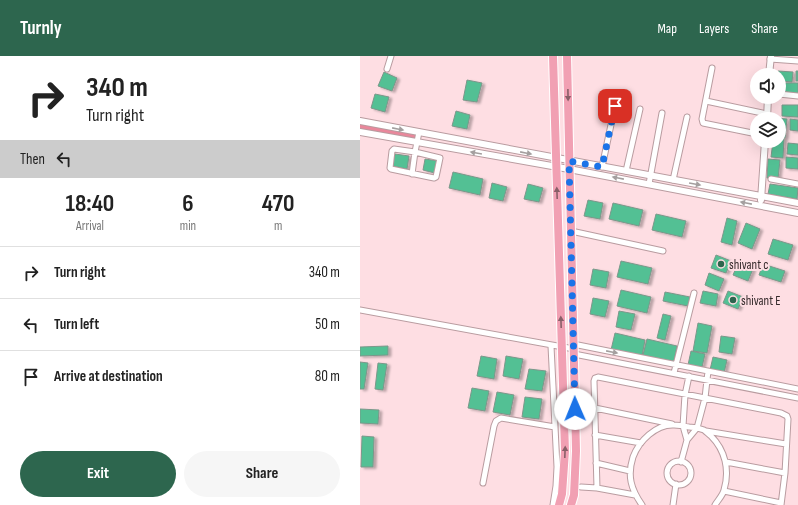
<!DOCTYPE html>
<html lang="en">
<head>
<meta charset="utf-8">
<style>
  body { margin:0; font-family:"Sofia Sans Condensed",sans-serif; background:#f6f6f6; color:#222; height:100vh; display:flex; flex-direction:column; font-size:15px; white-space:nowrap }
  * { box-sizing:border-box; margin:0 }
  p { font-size:13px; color:#767676 }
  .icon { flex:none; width:22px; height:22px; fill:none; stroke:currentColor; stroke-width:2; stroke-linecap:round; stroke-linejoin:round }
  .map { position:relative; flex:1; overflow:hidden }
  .side { display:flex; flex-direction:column; background:#fff; width:360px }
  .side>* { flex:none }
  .top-card { background:#fff; color:#222; overflow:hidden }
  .tools { position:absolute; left:390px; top:12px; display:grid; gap:8px }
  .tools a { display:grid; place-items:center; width:36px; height:36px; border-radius:50%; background:#fff; box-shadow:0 4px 16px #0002; font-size:20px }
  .pin { position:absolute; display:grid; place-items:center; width:34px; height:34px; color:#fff; margin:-17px; border-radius:8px; box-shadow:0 2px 6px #0006 }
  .me { position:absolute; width:44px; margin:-22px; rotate:359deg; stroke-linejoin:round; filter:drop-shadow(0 0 3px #0008) }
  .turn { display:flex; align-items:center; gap:14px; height:84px; padding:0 20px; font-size:18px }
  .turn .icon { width:52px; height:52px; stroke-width:2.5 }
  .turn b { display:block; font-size:28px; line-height:34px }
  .then { display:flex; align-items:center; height:38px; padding:0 20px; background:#0003; gap:8px; font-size:15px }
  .eta { display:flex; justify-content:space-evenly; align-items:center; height:68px; text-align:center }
  .eta b { font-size:24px; font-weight:700; line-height:28px }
  .button { display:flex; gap:8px; margin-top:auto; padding:8px 20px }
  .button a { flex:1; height:46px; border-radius:24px; background:#2d664e; color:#fff; font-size:16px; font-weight:700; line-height:46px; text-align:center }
  .button a+a { background:#f6f6f6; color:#222 }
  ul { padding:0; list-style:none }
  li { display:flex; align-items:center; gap:12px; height:52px; padding:0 20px; border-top:1px solid #e0e0e0 }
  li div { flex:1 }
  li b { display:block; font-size:15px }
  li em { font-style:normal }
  header { display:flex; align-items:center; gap:24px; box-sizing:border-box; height:56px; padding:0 20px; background:#2d664e; color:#fff }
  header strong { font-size:19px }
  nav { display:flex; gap:22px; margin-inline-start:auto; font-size:14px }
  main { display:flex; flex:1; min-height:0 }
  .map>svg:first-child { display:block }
</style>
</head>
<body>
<header>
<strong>Turnly</strong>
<nav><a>Map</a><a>Layers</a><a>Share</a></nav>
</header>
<main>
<section class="side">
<div class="top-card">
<div class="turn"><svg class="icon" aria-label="right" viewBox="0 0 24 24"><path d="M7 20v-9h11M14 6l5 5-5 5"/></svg><div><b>340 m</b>Turn right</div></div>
<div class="then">Then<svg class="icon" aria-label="left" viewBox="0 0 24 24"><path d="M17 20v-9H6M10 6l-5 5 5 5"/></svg></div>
</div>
<div class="eta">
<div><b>18:40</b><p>Arrival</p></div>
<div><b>6</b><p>min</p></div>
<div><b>470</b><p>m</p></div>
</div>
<ul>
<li><svg class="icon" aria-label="right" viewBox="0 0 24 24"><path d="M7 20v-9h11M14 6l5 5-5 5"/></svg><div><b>Turn right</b></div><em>340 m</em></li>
<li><svg class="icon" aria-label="left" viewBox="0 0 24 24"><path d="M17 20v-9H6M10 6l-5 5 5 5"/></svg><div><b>Turn left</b></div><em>50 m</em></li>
<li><svg class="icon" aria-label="arrive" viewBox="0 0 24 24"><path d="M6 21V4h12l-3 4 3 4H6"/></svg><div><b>Arrive at destination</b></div><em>80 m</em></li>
</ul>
<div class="button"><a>Exit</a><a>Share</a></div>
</section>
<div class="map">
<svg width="438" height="449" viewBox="0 0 438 449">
  <defs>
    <filter id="shadow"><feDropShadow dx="3" dy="1.5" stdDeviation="1" flood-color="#0004"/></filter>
  </defs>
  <rect width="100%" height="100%" fill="#fedee3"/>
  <path fill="#e9879b" d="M0 68 55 78V83L0 73Z"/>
  <path fill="#52c094" stroke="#7c978a" filter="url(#shadow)" d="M418 15 433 16 432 26 419 25Z
    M436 15H438V25H436Z
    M24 16 37 22 32 35 18 30Z
    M107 24 122 27 117 46 103 44Z
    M421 27H438V39L421 38Z
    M15 38 29 41 25 56 11 52Z
    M422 49H438V61L422 60Z
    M96 55 110 59 107 73 92 70Z
    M415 62 427 63 425 82H419V63H415Z
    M430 63 438 64V75L430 74Z
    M419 82 424 83 423 102 411 101 413 85H419Z
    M428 87 438 88V99L427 98Z
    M35 98 49 100 47 113 32 110Z
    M426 101 438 102V113L426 112Z
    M65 103 78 105 75 117 63 114Z
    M408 103 420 104 418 123 407 122Z
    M93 116 123 123 120 139 89 132Z
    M132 127 147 131 143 145 129 142Z
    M168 128 183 132 179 146 164 143Z
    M410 128 438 132 437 143 408 138Z
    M228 144 243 147 240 163 224 160Z
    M253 147 283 154 279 170 249 163Z
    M296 158 326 165 322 181 292 174Z
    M367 162 377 165 372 189 361 186Z
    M386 167 400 173 392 193 378 187Z
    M413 183 433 189 428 204 408 198Z
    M356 199 371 205 366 217 351 212Z
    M261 205 292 212 288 228 257 221Z
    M378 207 393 213 388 225 373 219Z
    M403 208 425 215 421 226 399 219Z
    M233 213 249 216 246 232 230 229Z
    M349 217 364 223 359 235 345 229Z
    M261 234 291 241 287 257 257 250Z
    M343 235 358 238 356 250 340 247Z
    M368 235 383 241 378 253 363 247Z
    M305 236 330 241 328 250 303 245Z
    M233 242 249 245 245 261 230 258Z
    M259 255 275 258 271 274 256 271Z
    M303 258 311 260 305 284 297 282Z
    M338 267 352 270 347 297 333 295Z
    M255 277 285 284 282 300 251 294Z
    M361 280 375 282 372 298 359 296Z
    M287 283 317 290 314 306 283 299Z
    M28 290V299L0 300V291Z
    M331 295 345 298 342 311 328 309Z
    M121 300 137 303 134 323 117 320Z
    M146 300 163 303 159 323 143 320Z
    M353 301 367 304 364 317 350 314Z
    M0 306 8 307 4 333H0Z
    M18 307 27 308 23 334 15 333Z
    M169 313 186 315 182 335 165 333Z
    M112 332 129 335 125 355 108 352Z
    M137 336 154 339 150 359 133 356Z
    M165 341 182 343 179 363 162 361Z
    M0 353 19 354 18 368 0 367Z
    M2 380 14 381 13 411H1Z"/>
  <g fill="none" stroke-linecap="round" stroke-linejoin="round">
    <defs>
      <path id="minor" d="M410 3 438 5
        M352 12 342 63 343 67 397 78
        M27 13 31 0
        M419 38 438 40
        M346 45 407 58
        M242 111 255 50
        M266 115 280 53
        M52 118 55 96 34 93 32 95 30 112 31 113 74 122 76 121 80 102 55 96 59 76
        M411 123 438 128
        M313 124 327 61
        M289 128 302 57
        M211 175 303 195
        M0 254 214 293
        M213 288 438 333
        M191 290 197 411 196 430 193 449
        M214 298 438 342
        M314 317 334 237
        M235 352 312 368
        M346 375 426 388
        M235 379 281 387
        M327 384 323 370 325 339 329 320
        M307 417a12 12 0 1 1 24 0a12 12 0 1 1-24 0Z
        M321 406 327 384 337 372 345 342 348 315
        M366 406 425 417
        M236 407 270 415
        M123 427 134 370 136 365 141 362 195 371
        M221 431 237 432
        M364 435 421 447
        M275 439 237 432 234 325 235 322 238 321 421 357 427 360 428 363 425 417 421 449
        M282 449C271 433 267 420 273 401 279 385 296 368 314 369 319 369 324 370 329 371 334 371 339 372 344 374 346 376 349 378 351 380 365 394 370 414 364 434 363 439 358 444 355 449
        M313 449 316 428"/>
      <path id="tertiary" d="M409 19 411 0
        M407 63 408 41
        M0 65 438 147
        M0 76 209 113 438 157
        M401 144 405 85"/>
      <path id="primary" d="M193 0 205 395 202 438 199 449
        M207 0 216 395 214 439 211 449"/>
    </defs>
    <use href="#minor" stroke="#b99ca0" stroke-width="7"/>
    <use href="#tertiary" stroke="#b99ca0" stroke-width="8"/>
    <use href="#primary" stroke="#fff" stroke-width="10"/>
    <use href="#minor" stroke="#fff" stroke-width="5"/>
    <use href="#tertiary" stroke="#fff" stroke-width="6"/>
    <use href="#primary" stroke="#f1a0b3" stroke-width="8"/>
  </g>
  <defs><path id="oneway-solid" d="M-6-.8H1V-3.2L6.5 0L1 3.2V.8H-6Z"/></defs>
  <g fill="#895f68">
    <use href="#oneway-solid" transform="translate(208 39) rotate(89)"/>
    <use href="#oneway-solid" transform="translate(197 137) rotate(-92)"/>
    <use href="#oneway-solid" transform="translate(201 266) rotate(-92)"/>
    <use href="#oneway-solid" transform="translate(205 396) rotate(-88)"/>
  </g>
  <g fill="#a49f9f">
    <use href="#oneway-solid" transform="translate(38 73) rotate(11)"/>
    <use href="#oneway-solid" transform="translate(116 97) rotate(-170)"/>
    <use href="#oneway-solid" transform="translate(166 97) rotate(11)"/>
    <use href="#oneway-solid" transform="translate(258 122) rotate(-169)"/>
    <use href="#oneway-solid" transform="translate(335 128) rotate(10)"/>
    <use href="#oneway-solid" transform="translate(386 147) rotate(-169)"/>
    <use href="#oneway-solid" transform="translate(252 296) rotate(11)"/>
  </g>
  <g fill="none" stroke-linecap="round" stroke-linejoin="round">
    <path stroke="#1a73e8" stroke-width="7" stroke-dasharray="0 12.6" d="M215 353 209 105 242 111 255 50"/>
  </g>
  <g fill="#2d664e" stroke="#fedee3" stroke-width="1.5">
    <circle cx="361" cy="208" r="4"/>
    <circle cx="373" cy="244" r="4"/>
  </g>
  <g text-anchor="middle" stroke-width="4" stroke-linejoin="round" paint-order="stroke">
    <g font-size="13" fill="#34292a" stroke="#fedee3" text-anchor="start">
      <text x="369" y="213">shivant c</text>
      <text x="381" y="249">shivant E</text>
    </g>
  </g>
</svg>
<div class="tools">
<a><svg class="icon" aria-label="sound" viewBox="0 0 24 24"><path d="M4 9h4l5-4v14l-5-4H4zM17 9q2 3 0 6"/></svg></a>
<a><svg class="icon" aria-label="layers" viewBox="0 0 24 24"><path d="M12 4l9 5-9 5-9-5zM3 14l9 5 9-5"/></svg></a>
</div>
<div class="pin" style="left:255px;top:50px;background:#d93025"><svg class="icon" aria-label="arrive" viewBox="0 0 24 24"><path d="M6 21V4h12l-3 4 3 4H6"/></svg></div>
<svg class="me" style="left:215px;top:353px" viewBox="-20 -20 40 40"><circle r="19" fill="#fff"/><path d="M0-13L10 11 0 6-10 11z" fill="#1a73e8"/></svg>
</div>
</main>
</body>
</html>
